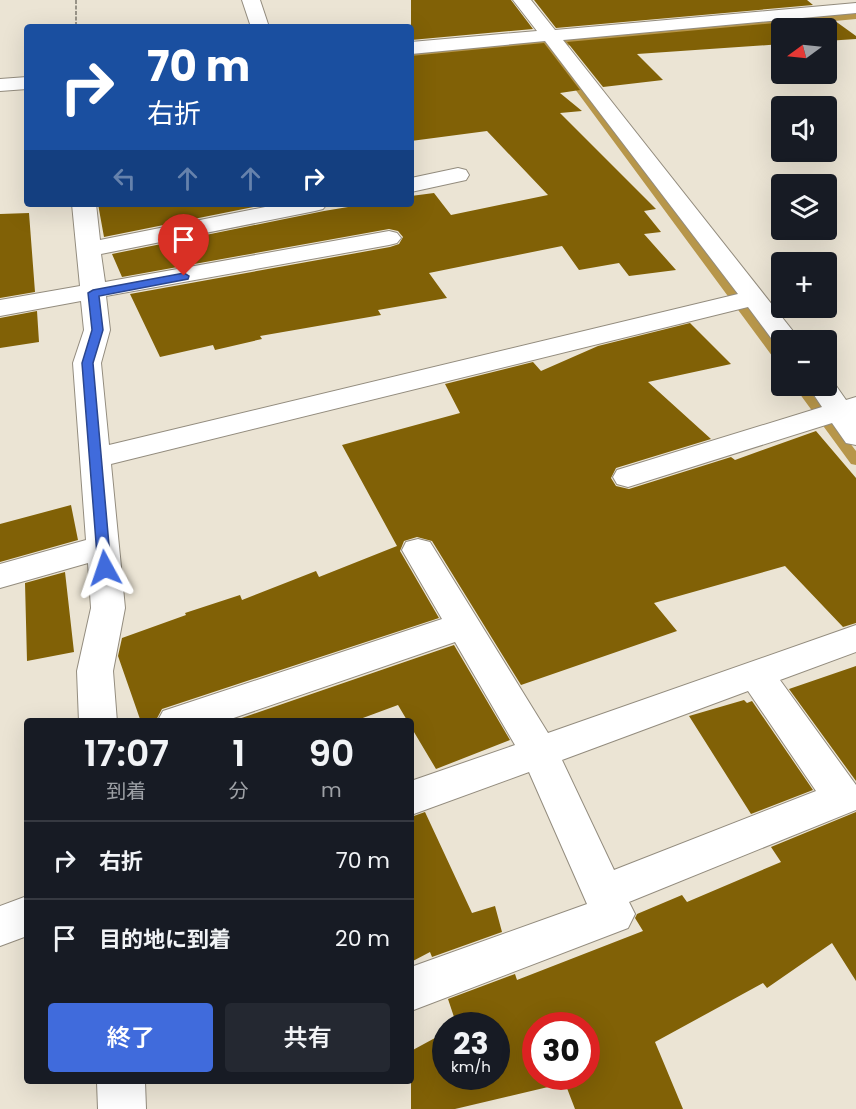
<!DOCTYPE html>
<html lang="ja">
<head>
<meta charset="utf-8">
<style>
  body { margin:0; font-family:Poppins,"Noto Sans JP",sans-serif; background:#242831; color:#f1f3f6; height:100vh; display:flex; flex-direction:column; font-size:22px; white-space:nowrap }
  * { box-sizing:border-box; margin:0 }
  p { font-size:20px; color:#9ea1a6 }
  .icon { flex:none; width:33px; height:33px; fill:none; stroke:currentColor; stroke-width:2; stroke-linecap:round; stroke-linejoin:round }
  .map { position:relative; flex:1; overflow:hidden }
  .side { position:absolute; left:24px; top:718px; width:390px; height:366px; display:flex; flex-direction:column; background:#171b24; border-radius:6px; box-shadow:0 6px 24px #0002 }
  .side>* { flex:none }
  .hud { position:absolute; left:24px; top:24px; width:390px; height:183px; border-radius:6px; box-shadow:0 6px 24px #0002; background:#1a4fa0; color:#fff; overflow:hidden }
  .needle { width:39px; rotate:255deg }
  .controls { position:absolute; left:771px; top:18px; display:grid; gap:12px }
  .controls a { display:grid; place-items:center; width:66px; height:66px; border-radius:6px; background:#171b24; box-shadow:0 6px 24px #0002; font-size:30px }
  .speed { position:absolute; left:432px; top:1012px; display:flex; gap:12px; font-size:30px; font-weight:700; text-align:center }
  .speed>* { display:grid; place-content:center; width:78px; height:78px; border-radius:50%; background:#171b24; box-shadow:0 6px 24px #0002; line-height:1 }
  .speed small { font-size:15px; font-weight:400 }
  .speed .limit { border:9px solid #d22; background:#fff; color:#111 }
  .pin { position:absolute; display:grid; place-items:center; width:51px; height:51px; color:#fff; margin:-62px -26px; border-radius:50% 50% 50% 0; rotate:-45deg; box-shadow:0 0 6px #0007 }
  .pin .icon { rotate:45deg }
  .me { position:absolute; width:66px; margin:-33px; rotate:355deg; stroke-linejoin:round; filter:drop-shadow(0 0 4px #0008) }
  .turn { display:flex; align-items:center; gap:21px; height:126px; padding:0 24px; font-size:27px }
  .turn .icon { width:78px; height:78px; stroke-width:2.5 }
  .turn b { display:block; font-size:42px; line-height:51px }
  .lanes { display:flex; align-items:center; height:57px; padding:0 24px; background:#0003; justify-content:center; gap:30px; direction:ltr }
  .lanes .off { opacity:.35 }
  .eta { display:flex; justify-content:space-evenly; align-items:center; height:102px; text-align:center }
  .eta b { font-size:36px; font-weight:600; line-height:42px }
  .button { display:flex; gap:12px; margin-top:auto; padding:12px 24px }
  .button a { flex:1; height:69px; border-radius:6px; background:#406bdc; color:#fff; font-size:24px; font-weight:600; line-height:69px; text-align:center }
  .button a+a { background:#242831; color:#f1f3f6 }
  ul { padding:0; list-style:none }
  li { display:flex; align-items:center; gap:18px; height:78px; padding:0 24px; border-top:2px solid #363941 }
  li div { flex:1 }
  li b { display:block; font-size:22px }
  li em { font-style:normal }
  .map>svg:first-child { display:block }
</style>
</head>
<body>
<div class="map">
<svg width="856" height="1109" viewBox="0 0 856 1109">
  <rect width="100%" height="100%" fill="#ebe4d4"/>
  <path fill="#b7964a" d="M856 13V19L411 60V52Z"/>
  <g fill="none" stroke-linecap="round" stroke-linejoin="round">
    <path fill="#b7964a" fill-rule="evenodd" d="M544 38 547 39 782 352V365L778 364 541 43 540 41Z
      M794 386H806L856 451V465L851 464Z"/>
  </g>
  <path fill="#816106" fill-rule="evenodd" d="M411 0H511L533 29 411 40Z
    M534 0H807L813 5 556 28Z
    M831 18 856 36V39L826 41V28H782V44L637 54 663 80 603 87 567 42Z
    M544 43 580 90 560 93 582 111 560 113 656 209 644 211 661 232 644 234 676 270 629 276 619 263 579 270 562 246 429 273 447 298 378 310 381 315 260 336 262 339 215 350 213 345 160 357 130 294 390 247 399 244 403 237 398 231 389 229 122 277 112 254 324 211 366 204H411V196L434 193 451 215 548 195 487 131 411 141V56Z
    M98 204H269L104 237Z
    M29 213 35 292 0 298V214Z
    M37 311 39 342 0 348V318Z
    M690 323 731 364 648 382 711 439 616 468 611 478 616 486 629 489 731 457 735 460 816 431 856 478V623L843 627 785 566 654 603 677 631 521 685 432 541 417 537 404 541 400 551 439 618 162 709 155 722H141L118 656 122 638 186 615 185 613 240 595 242 600 316 571 319 577 397 546 342 445 460 413 445 384 533 362 541 371 598 346Z
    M71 505 78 540 0 562V524Z
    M65 572 74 652 27 661 25 583Z
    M454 645 510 740 436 769 411 727V722H408L398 705 352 722H230Z
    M856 666V781L789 689Z
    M744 700 747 703 752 701 813 790 751 814 689 716Z
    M425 812 472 913 495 906 502 932 432 957 430 952 411 962V817Z
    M856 812V981L832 943 767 988 763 983 655 1042 683 1109H575L565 1083 455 1109H411V1051L446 1032V1077H496V1026H457L448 999 515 974 517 980 643 931 635 918 637 914 682 895 687 902 781 862 771 847ZM536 1026H586V1077H536Z"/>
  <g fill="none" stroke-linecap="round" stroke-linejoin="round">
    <defs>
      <path id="minor" d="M242 0H260L269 27H251Z
        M513 0H531L555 30 856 3V13L563 40 800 340H782V347L777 346 748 307 111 464 125 608 113 671 117 722H79L77 671 91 608 88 563 0 588V564L86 540 73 363 84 330 81 301 0 316V300L80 286 72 204H96L100 240 280 204H327L323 209 315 211 101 254 105 282 389 231 397 233 401 238 397 243 389 245 106 296 110 330 101 363 109 445 738 294 545 41 411 54V42L537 31Z
        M27 77V89L0 91V79Z
        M458 168 466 170 469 175 466 180 411 192V178Z
        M826 379 832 380 846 400 856 397V445L846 443 832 423 628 487 617 484 613 477 617 470 822 407 808 386H826Z
        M418 539 430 542 548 733 856 625V652L780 680 856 785V810L629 902 635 914 628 928 411 1011V967L587 904 529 772 411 815V781L515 745 455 642 222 722H157L163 711 442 619 402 550 406 542ZM748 691 816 791 614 870 562 760Z
        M27 896V936L0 946V906Z
        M97 1082H145L146 1109H98Z"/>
    </defs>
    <use href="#minor" stroke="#938c7e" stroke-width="2"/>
    <path stroke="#989387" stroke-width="2" stroke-dasharray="4 1.5" stroke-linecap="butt" d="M76 0V27"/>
    <use href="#minor" fill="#fff" fill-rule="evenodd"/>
  </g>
  <path fill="#406bdc" stroke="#2a468f" stroke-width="1.5" d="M184 273 189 276 188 279 99 296 103 330 93 363 111 568 105 572 98 568 82 363 92 330 88 293 93 290Z"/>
</svg>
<div class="controls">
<a><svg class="needle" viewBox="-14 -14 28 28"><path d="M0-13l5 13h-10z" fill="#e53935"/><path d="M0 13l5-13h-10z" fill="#9ea1a6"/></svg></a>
<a><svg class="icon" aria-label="sound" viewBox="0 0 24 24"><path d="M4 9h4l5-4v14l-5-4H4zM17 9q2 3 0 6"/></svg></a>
<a><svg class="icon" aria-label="layers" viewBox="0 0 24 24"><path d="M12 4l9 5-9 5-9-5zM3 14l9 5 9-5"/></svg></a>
<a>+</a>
<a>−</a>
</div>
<div class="speed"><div>23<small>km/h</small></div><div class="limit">30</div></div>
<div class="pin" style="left:184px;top:276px;background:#d93025"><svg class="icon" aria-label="arrive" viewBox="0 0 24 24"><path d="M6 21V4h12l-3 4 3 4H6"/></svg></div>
<svg class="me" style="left:105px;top:568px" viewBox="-20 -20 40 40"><path d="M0-17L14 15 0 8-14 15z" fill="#406bdc" stroke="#fff" stroke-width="4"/></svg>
<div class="hud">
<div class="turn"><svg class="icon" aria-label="right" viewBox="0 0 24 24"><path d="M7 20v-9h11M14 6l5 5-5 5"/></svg><div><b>70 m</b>右折</div></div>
<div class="lanes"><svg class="icon off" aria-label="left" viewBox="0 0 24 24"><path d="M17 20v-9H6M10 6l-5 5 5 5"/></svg><svg class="icon off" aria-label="ahead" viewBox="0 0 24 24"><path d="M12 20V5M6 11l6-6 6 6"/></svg><svg class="icon off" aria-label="ahead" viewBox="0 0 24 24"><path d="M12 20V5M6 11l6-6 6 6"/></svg><svg class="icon" aria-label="right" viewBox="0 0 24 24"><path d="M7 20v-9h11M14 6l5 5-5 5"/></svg></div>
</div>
<section class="side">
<div class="eta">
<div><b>17:07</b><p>到着</p></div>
<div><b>1</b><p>分</p></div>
<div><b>90</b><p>m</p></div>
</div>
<ul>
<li><svg class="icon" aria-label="right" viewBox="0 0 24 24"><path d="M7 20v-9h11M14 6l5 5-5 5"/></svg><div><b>右折</b></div><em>70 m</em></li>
<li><svg class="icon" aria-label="arrive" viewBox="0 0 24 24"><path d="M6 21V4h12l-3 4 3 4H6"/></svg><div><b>目的地に到着</b></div><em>20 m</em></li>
</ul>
<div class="button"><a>終了</a><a>共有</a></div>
</section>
</div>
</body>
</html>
